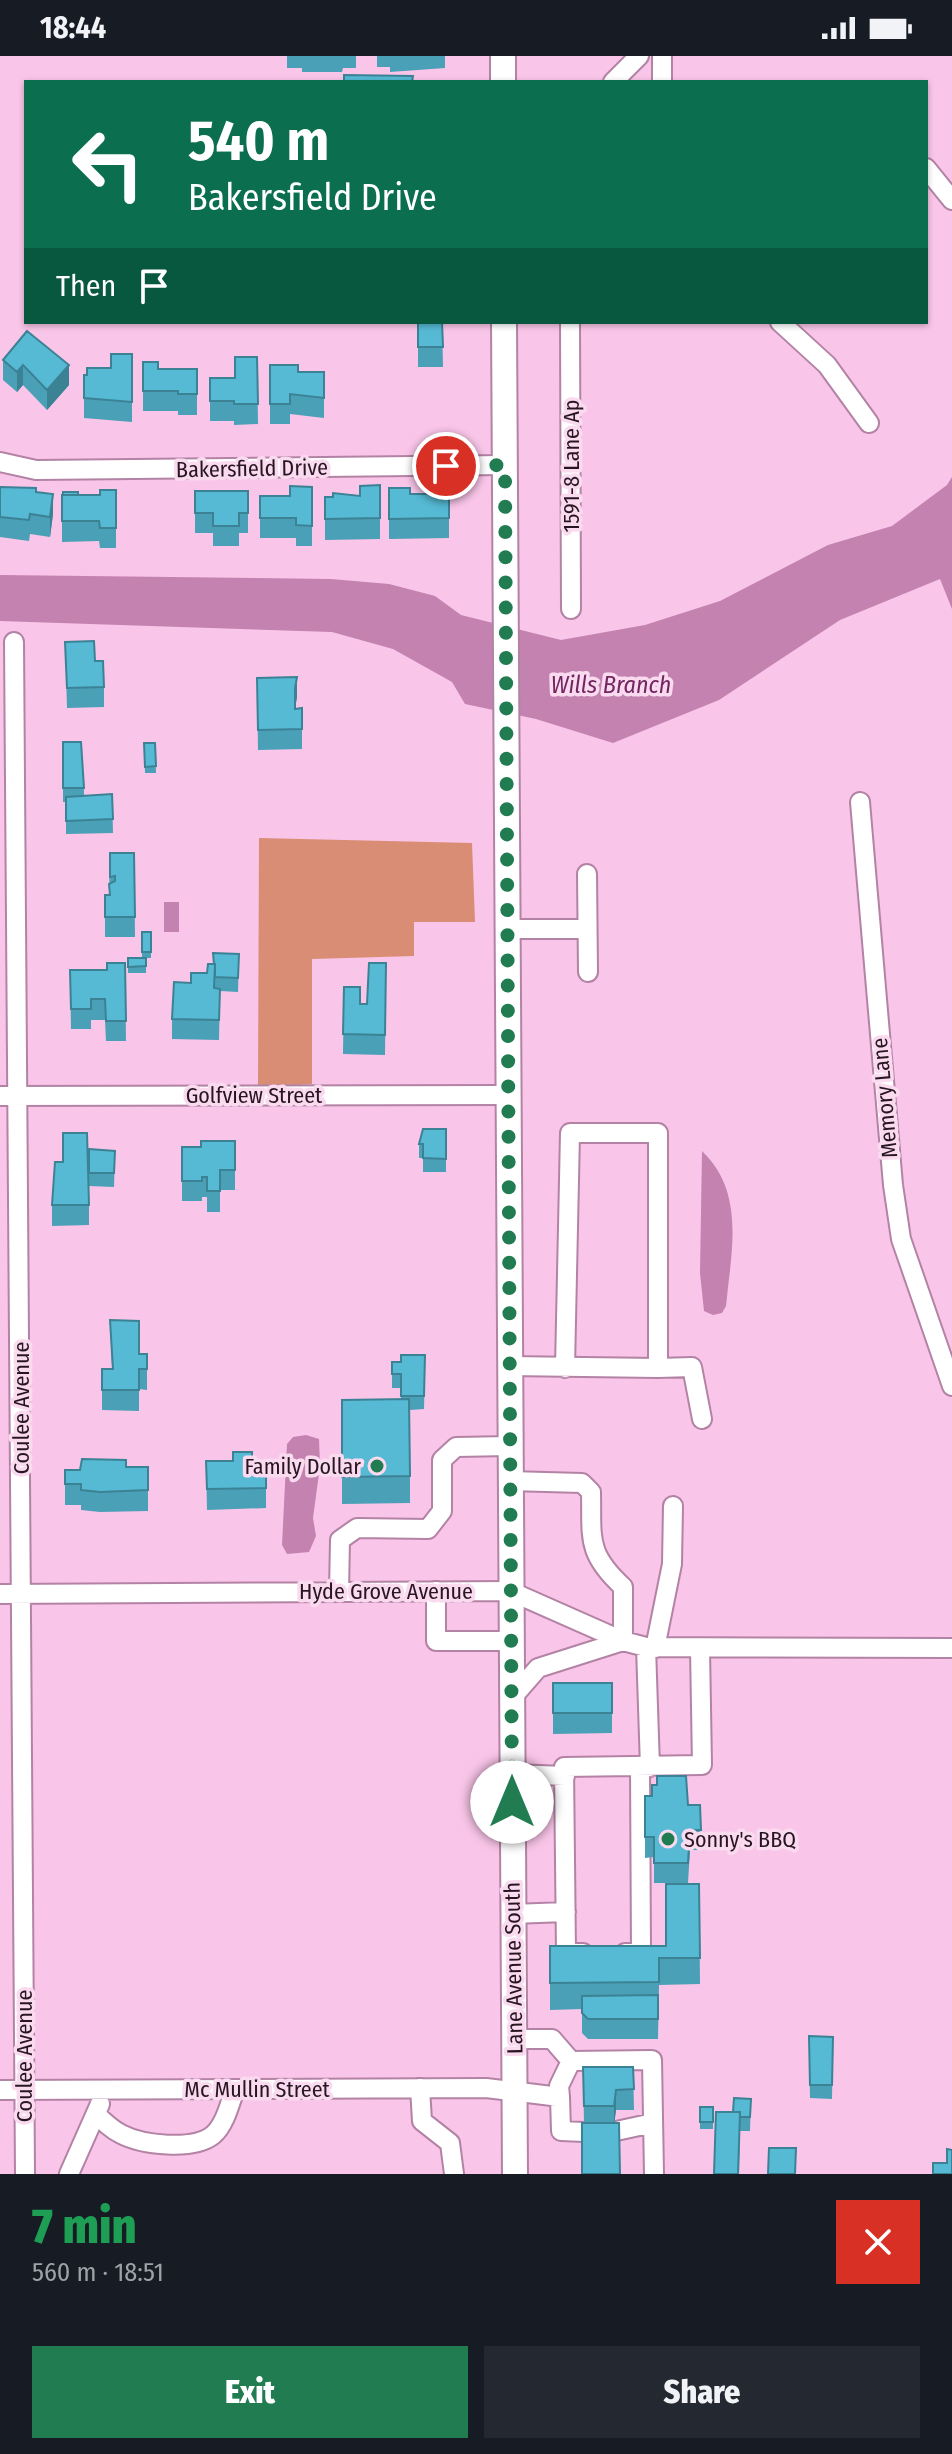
<!DOCTYPE html>
<html lang="en">
<head>
<meta charset="utf-8">
<style>
  body { margin:0; font-family:"Fira Sans Condensed",sans-serif; background:#242831; color:#f1f3f6; height:100vh; display:flex; flex-direction:column; font-size:30px; white-space:nowrap }
  * { box-sizing:border-box; margin:0 }
  p { font-size:26px; color:#9ea1a6 }
  .icon { flex:none; width:44px; height:44px; fill:none; stroke:currentColor; stroke-width:2; stroke-linecap:round; stroke-linejoin:round }
  .map { position:relative; height:2118px; overflow:hidden }
  .details { display:flex; flex-direction:column; background:#171b24; flex:1 }
  .details>* { flex:none }
  .guide { position:absolute; left:24px; top:24px; width:904px; height:244px; border-radius:0px; box-shadow:0 2px 6px #0004; background:#0b6e4f; color:#fff; overflow:hidden }
  .pin { position:absolute; display:grid; place-items:center; width:68px; height:68px; color:#fff; margin:-34px; border:4px solid #fff; border-radius:50%; box-shadow:0 2px 8px #0007 }
  .me { position:absolute; width:88px; margin:-44px; rotate:0deg; stroke-linejoin:round; filter:drop-shadow(0 0 6px #0008) }
  .turn { display:flex; align-items:center; gap:28px; height:168px; padding:0 32px; font-size:36px }
  .turn .icon { width:104px; height:104px; stroke-width:2.5 }
  .turn b { display:block; font-size:56px; line-height:68px }
  .then { display:flex; align-items:center; height:76px; padding:0 32px; background:#0003; gap:16px; font-size:30px }
  .round { display:grid; place-items:center; flex:none; width:84px; height:84px; border-radius:0px; background:#242831 }
  .summary { display:flex; align-items:center; justify-content:space-between; height:136px; padding:0 32px }
  h1 { font-size:48px; font-weight:800; line-height:60px; color:#1e9e55 }
  .button { display:flex; gap:16px; margin-top:auto; padding:16px 32px }
  .button a { flex:1; height:92px; border-radius:0px; background:#217c51; color:#fff; font-size:32px; font-weight:800; line-height:92px; text-align:center }
  .button a+a { background:#242831; color:#f1f3f6 }
  .status { display:flex; justify-content:space-between; align-items:center; height:56px; padding:0 40px; background:#171b24; direction:ltr }
  .status svg { height:22px; fill:currentColor }
  .map>svg:first-child { display:block }
</style>
</head>
<body>
<div class="status"><b>18:44</b><svg viewBox="0 0 49 12"><path d="M0 12V9h3v3zM5 12V6h3v6zM10 12V3h3v9zM15 12V0h3v12zM26 1h20v11H26zM47 4h2v5h-2z"/></svg></div>
<div class="map">
<svg width="952" height="2118" viewBox="0 0 952 2118">
  <rect width="100%" height="100%" fill="#f9c5e8"/>
  <path fill="#da8d75" d="M259 782 472 787 475 866H414V900L312 903V1028L258 1032Z"/>
  <path fill="#c382b0" d="M952 421V553L940 523 840 564 719 644 613 687 536 663 465 648 452 626 393 593 332 576 0 565V519L331 523 389 528 435 540 461 559 561 584 645 569 720 545 828 489 892 470 947 429Z
    M164 846H179V876H164Z
    M702 1095C746 1137 731 1196 726 1250L722 1257 713 1259 704 1255 700 1217Z
    M306 1379 319 1383 320 1410 313 1462 316 1480 309 1496 287 1498 282 1489 287 1388 293 1381Z"/>
  <g fill="none" stroke-linecap="round" stroke-linejoin="round">
    <defs>
      <path id="minor" d="M662 0V26
        M613 26 639 0
        M926 112 952 144
        M570 266 571 553
        M780 266 827 309 869 367
        M0 406 36 414 505 409
        M14 586 25 2118
        M860 746 893 1129 901 1183 952 1330
        M587 818 588 916
        M507 873H587
        M0 1040 507 1039
        M508 1310 658 1312V1077H570L565 1312
        M658 1312 692 1311 702 1363
        M509 1425 582 1427 591 1436C592 1482 586 1497 623 1531V1585L538 1612 511 1643
        M436 1535V1585H510
        M339 1536 340 1484 357 1472 428 1473 442 1455V1404L456 1391 509 1390
        M0 1538 510 1535 623 1585 646 1591 952 1592
        M646 1591 650 1711
        M655 1592 672 1508 673 1450
        M512 1718 565 1720
        M512 1858 566 1856
        M583 1897H566L564 1711 702 1709 700 1593
        M625 1897H641L640 1711
        M513 1983H552L571 2005 652 2004 654 2118
        M420 2032 422 2065 450 2087 454 2118
        M0 2034 486 2032 560 2041 559 2030 571 2005
        M560 2041 561 2075 607 2077 653 2067
        M96 2058C104 2066 111 2073 121 2078 142 2089 193 2095 213 2079 225 2069 230 2047 235 2033
        M69 2118 100 2048"/>
      <path id="major" d="M503 0V26
        M504 266 515 2118"/>
    </defs>
    <use href="#minor" stroke="#b383a5" stroke-width="22"/>
    <use href="#major" stroke="#b383a5" stroke-width="28"/>
    <use href="#minor" stroke="#fff" stroke-width="18"/>
    <use href="#major" stroke="#fff" stroke-width="24"/>
  </g>
  <path fill="#4aa0b7" d="M287 0H356V12H343L342 16H302V12H287Z
    M377 0H445V12L390 16V11H377Z
    M418 266H442L443 311H418Z
    M27 275 69 329 47 354 23 329 17 336 3 324V304Z
    M132 298V366L84 362V319L111 312Z
    M257 301 258 368 234 369V365H210V322H235Z
    M143 306 158 313H197V359H178V355H143Z
    M270 309 298 316H324V362L290 358V368H270Z
    M380 429V483L325 484V441L360 440Z
    M0 431 36 436 53 458 50 481 30 478 29 485 0 481Z
    M312 431V490H296V482H260V440H290Z
    M389 432 410 438H427L449 432V482L389 483Z
    M116 434V492H100L99 485 62 486V439H100Z
    M195 435H248V477H239V490H213V477H195Z
    M65 586 95 605 104 631V651L67 652Z
    M257 622 297 641 295 653 302 652V693L258 694Z
    M63 686 84 732V740L112 738 113 777 66 778V746H63Z
    M144 687H155L156 717H145Z
    M110 797H134L135 881H105V839H109Z
    M142 876H151V902H146V917H128V902H142Z
    M213 897 239 898 238 936 220 935 219 984 172 983V963L191 927 207 917 213 908Z
    M125 907 126 985H106L105 964H91V973H71L70 914H107Z
    M386 907 385 999 343 998 344 931 360 948H367Z
    M446 1073V1116H423V1102H419V1088Z
    M235 1085V1134H220V1156H207V1141H202V1145H182V1091H201Z
    M89 1093 115 1095 114 1131 89 1130Z
    M52 1149H89V1169L52 1170Z
    M110 1264 139 1298H147V1334L139 1333V1355L102 1354V1313H112Z
    M392 1306 425 1312 424 1353 410 1354V1447L342 1448V1344L401 1343V1332H392Z
    M206 1405H266V1452L207 1454Z
    M126 1411H148V1455L100 1456 81 1454V1449H65V1414Z
    M553 1627H612V1677L553 1678Z
    M645 1740 688 1749H700L701 1794H690L688 1827H654V1801L645 1802Z
    M699 1828 700 1928 659 1929 658 1983H588L582 1977V1953L550 1954V1890H666Z
    M809 1980 833 1981 832 2043 810 2042Z
    M583 2011H633L634 2054H616L614 2067H584Z
    M751 2043 750 2075H740L739 2118H714L733 2056Z
    M700 2051H713V2073H700Z"/>
  <path fill="#3c8295" d="M23 309V329L17 336V316Z
    M69 309V329L47 354V334Z
    M53 438V458L50 481V461Z
    M297 621V641L295 652V632Z
    M616 2034V2054L614 2070V2050Z"/>
  <path fill="#56bad5" stroke="#3c8295" stroke-width="2" d="M344 19 413 20 412 26H344Z
    M418 266H442L443 291H418Z
    M27 275 69 309 47 334 23 309 17 316 3 304Z
    M111 298H132V346L84 342V319H87V312H111Z
    M235 301H257L258 348H234V345H210V322H235Z
    M143 306H158V313H197V338H178V335H143Z
    M270 309H298V316H324V342L290 338V348H270Z
    M380 429V462L325 463V441H333V437L360 440V430Z
    M290 430 312 431V470L296 469V462H260V440H290Z
    M0 431 36 432V436L53 438 50 461 30 458 29 464 0 461Z
    M389 432H410V438H427V432H449V462L389 463Z
    M100 434H116V472H100L99 465H62V439H100Z
    M195 435H248V457H239V470H213V457H195Z
    M63 436H78V439H63Z
    M94 585 95 605H103L104 631 67 632 65 586Z
    M297 621 295 632V653L302 652V673L258 674 257 622Z
    M63 686H81L84 732H63Z
    M144 687H155L156 710 145 711Z
    M112 738 113 763 66 765V741Z
    M110 797H134L135 861H105V839H110L109 828 115 825V820L110 821Z
    M142 876H151V896H142Z
    M213 897 239 898 238 922 215 921V908H214Z
    M128 902H146V910L128 911Z
    M107 907H125L126 965H106L105 943H91V953H71L70 914H107Z
    M369 907H386L385 979 343 978 344 931H360V948H367Z
    M208 908H215L214 932 220 933 219 964 172 963 174 926 191 927V917H207Z
    M423 1073H446V1103L423 1102V1088H419Z
    M63 1077H87L89 1149H52L55 1106H63Z
    M201 1085H235V1114H220V1135H207V1121H202V1125H182V1091H201Z
    M89 1093 115 1095 114 1117H89Z
    M110 1264 139 1265V1298H147V1313H139V1334H102V1313H113Z
    M401 1299H425L424 1340H401V1318H392V1306H401Z
    M409 1343 410 1420 342 1421V1344Z
    M233 1396H252V1405H266V1432L207 1433 206 1405H233Z
    M82 1403 126 1404V1411H148V1434L100 1436 81 1434V1428H65V1414H80Z
    M553 1627H612V1657H553Z
    M657 1720H686L688 1749H700L701 1774H690L688 1807H654V1781H645V1740H652V1729H657Z
    M666 1828H699L700 1902H659V1926L550 1927V1890H666Z
    M658 1939V1963H588L582 1957V1940Z
    M809 1980 833 1981 832 2029H810Z
    M583 2011H633L634 2033 616 2034 614 2050H584Z
    M734 2042 751 2043 750 2061H740V2056H733Z
    M700 2051H713V2066H700Z
    M716 2056H740L738 2118H714Z
    M582 2067H619L620 2118H582Z
    M769 2092H796L795 2118H768Z
    M947 2093 952 2094V2118H933V2107H947Z"/>
  <g fill="none" stroke-linecap="round" stroke-linejoin="round">
    <path stroke="#217c51" stroke-width="14" stroke-dasharray="0 25.2" d="M446 410 505 409 512 1746"/>
  </g>
  <g fill="#217c51" stroke="#f9daef" stroke-width="3">
    <circle cx="377" cy="1410" r="8"/>
    <circle cx="668" cy="1783" r="8"/>
  </g>
  <g text-anchor="middle" stroke-width="7" stroke-linejoin="round" paint-order="stroke">
    <g font-size="22" fill="#281522" stroke="#f9daef">
      <text transform="translate(571 410) rotate(-90)" y="8">1591-8 Lane Ap</text>
      <text transform="translate(252 412) rotate(-1)" y="8">Bakersfield Drive</text>
      <text x="254" y="1047">Golfview Street</text>
      <text transform="translate(884 1042) rotate(-95)" y="8">Memory Lane</text>
      <text transform="translate(21 1352) rotate(-90)" y="8">Coulee Avenue</text>
      <text x="386" y="1543">Hyde Grove Avenue</text>
      <text transform="translate(513 1912) rotate(-91)" y="8">Lane Avenue South</text>
      <text transform="translate(24 2000) rotate(-90)" y="8">Coulee Avenue</text>
      <text x="257" y="2041">Mc Mullin Street</text>
    </g>
    <g font-size="22" fill="#281522" stroke="#f9daef" text-anchor="end">
      <text x="361" y="1418">Family Dollar</text>
      <text x="684" y="1791" text-anchor="start">Sonny's BBQ</text>
    </g>
    <g font-size="24" font-style="italic" fill="#722560" stroke="#f9daef">
      <text x="611" y="637">Wills Branch</text>
    </g>
  </g>
</svg>
<div class="pin" style="left:446px;top:410px;background:#d93025"><svg class="icon" aria-label="arrive" viewBox="0 0 24 24"><path d="M6 21V4h12l-3 4 3 4H6"/></svg></div>
<svg class="me" style="left:512px;top:1746px" viewBox="-20 -20 40 40"><circle r="19" fill="#fff"/><path d="M0-13L10 11 0 6-10 11z" fill="#217c51"/></svg>
<div class="guide">
<div class="turn"><svg class="icon" aria-label="left" viewBox="0 0 24 24"><path d="M17 20v-9H6M10 6l-5 5 5 5"/></svg><div><b>540 m</b>Bakersfield Drive</div></div>
<div class="then">Then<svg class="icon" aria-label="arrive" viewBox="0 0 24 24"><path d="M6 21V4h12l-3 4 3 4H6"/></svg></div>
</div>
</div>
<section class="details">
<div class="summary"><div><h1>7 min</h1><p>560 m · 18:51</p></div><a class="round" style="background:#d93025;color:#fff"><svg class="icon" aria-label="close" viewBox="0 0 24 24"><path d="M6 6l12 12M18 6L6 18"/></svg></a></div>
<div class="button"><a>Exit</a><a>Share</a></div>
</section>
</body>
</html>
